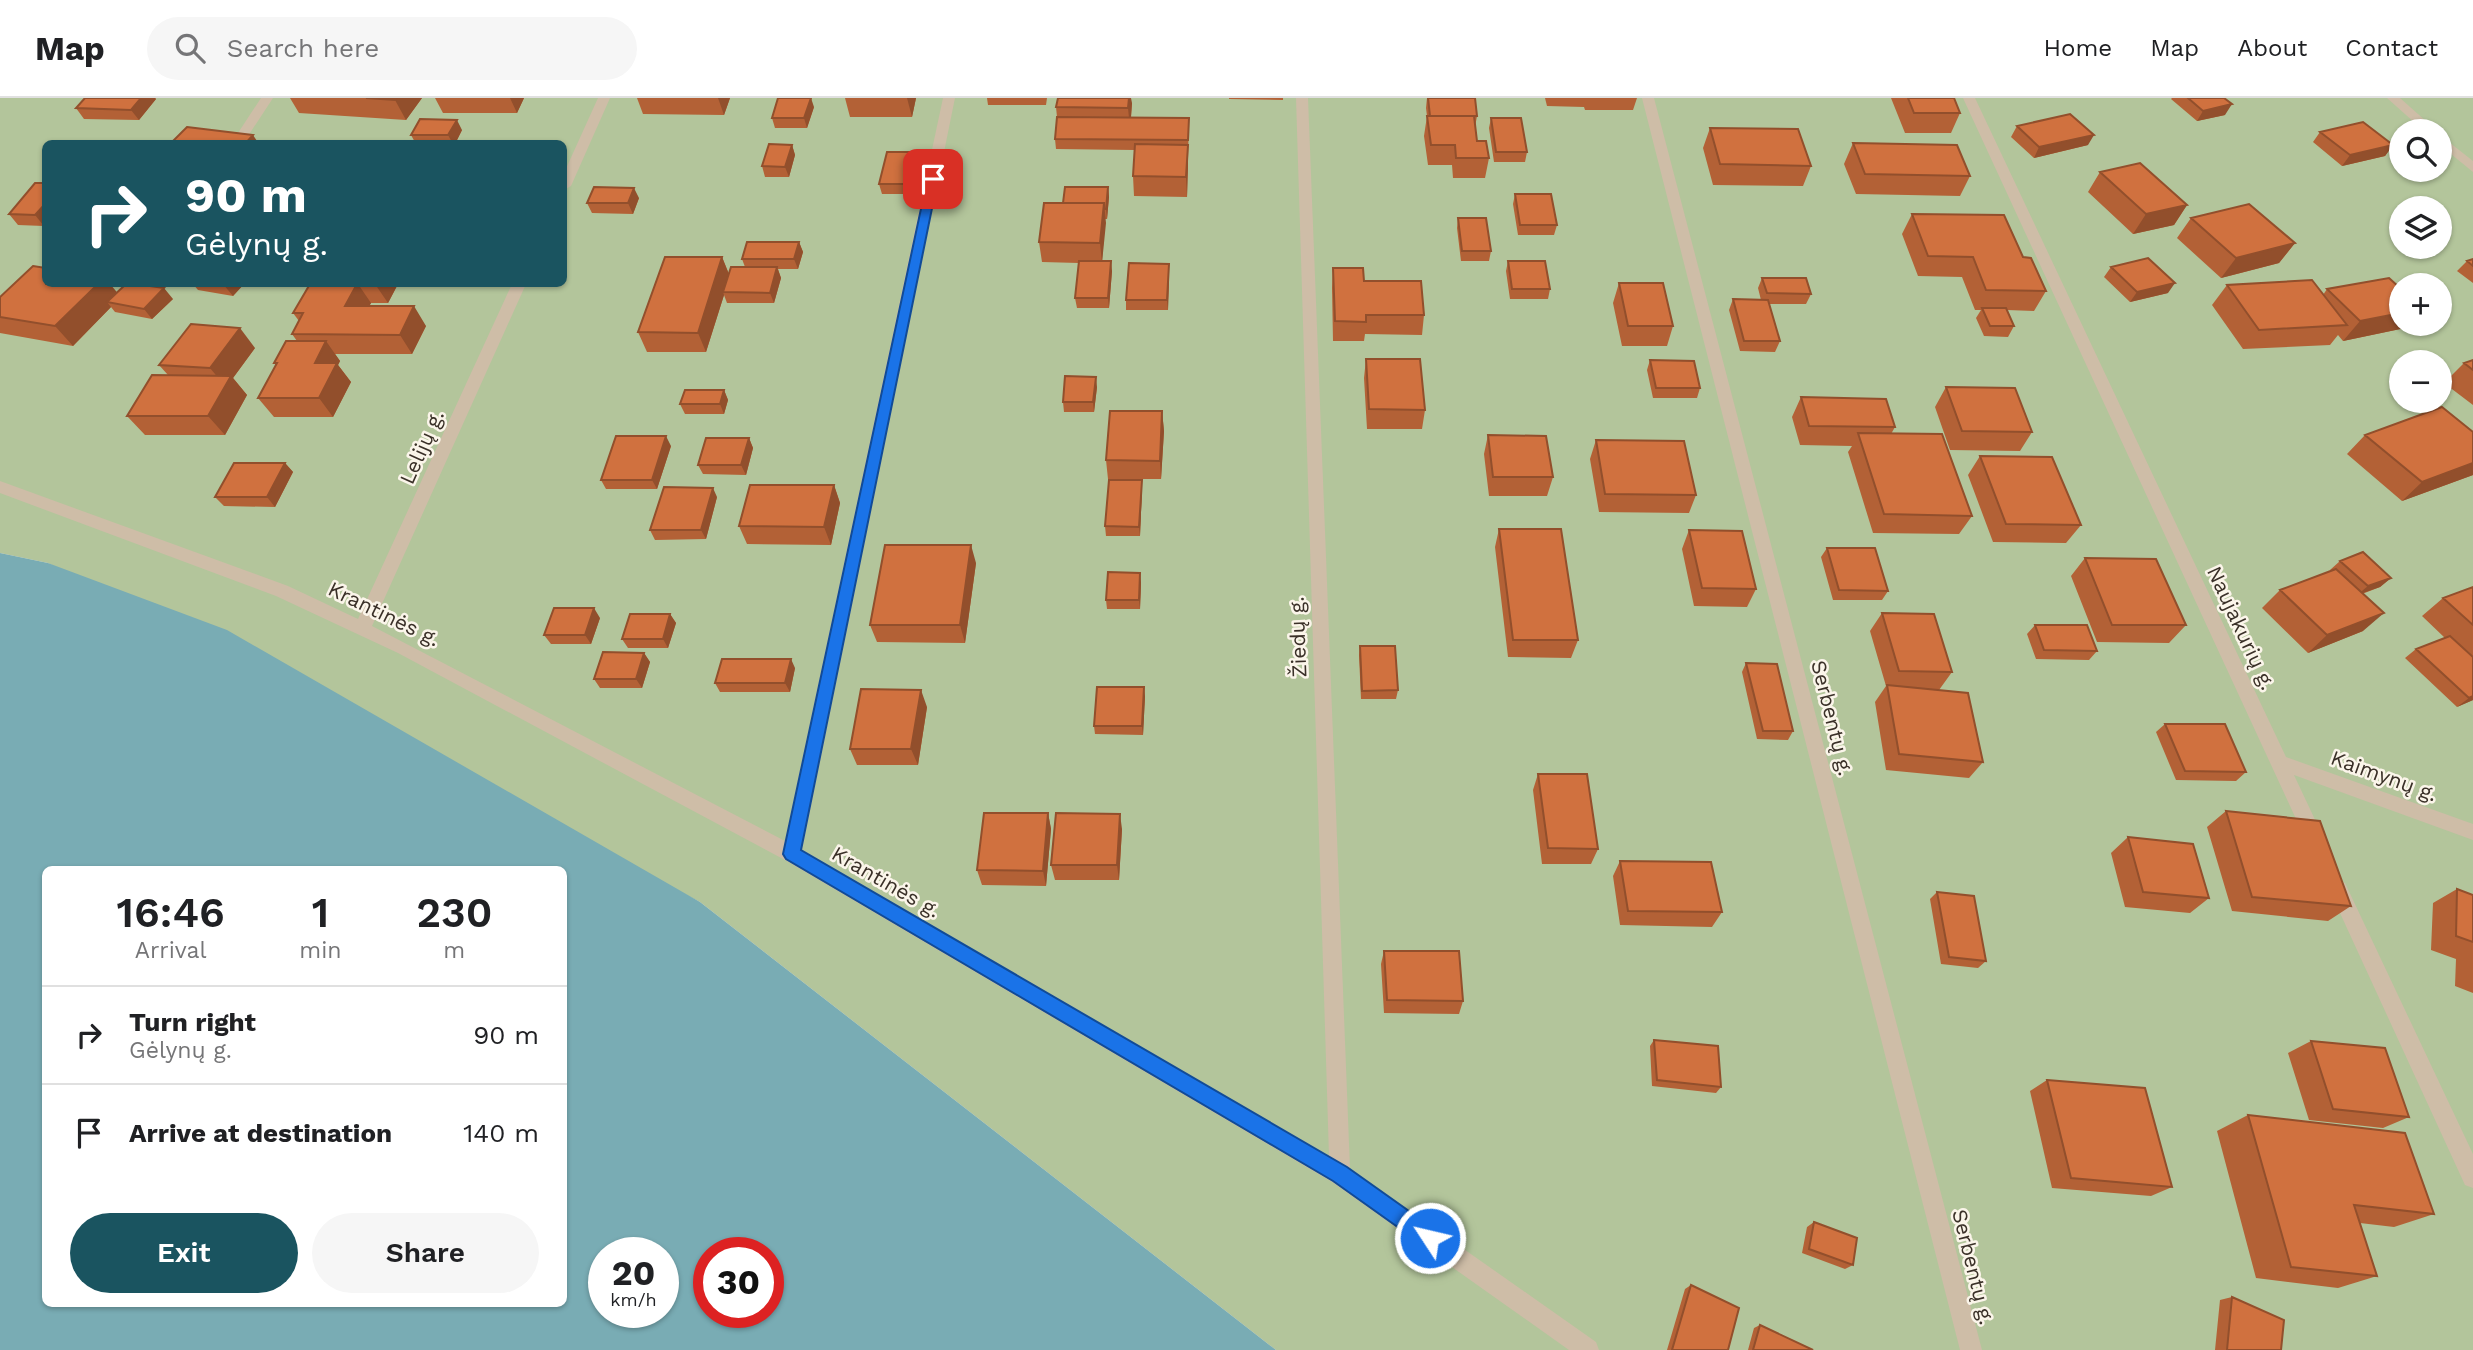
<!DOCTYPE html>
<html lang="en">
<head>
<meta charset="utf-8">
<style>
  body { margin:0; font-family:"Work Sans",sans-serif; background:#f6f6f6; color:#202124; height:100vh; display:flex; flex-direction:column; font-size:26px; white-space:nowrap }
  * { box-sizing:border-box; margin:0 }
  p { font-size:23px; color:#757577 }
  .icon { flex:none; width:38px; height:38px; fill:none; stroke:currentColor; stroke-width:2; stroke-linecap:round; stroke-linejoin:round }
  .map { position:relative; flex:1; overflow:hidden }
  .sheet { position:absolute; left:42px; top:768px; width:525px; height:441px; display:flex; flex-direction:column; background:#fff; border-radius:10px; box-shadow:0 2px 5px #0004 }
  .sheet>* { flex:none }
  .top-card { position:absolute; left:42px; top:42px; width:525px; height:147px; border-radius:10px; box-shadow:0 2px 5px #0004; background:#1a5460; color:#fff; overflow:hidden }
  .buttons { position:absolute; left:2389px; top:21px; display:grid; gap:14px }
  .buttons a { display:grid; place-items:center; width:63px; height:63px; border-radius:50%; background:#fff; box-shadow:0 2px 5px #0004; font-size:35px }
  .speed { position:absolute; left:588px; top:1139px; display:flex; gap:14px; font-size:35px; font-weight:700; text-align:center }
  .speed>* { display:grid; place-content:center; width:91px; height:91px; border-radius:50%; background:#fff; box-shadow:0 2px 5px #0004; line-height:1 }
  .speed small { font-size:18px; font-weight:400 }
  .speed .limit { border:10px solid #d22; background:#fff; color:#111 }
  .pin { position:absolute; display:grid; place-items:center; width:60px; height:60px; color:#fff; margin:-30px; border-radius:14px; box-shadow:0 4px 10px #0006 }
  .me { position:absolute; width:77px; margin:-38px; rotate:305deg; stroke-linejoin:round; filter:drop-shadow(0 0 5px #0008) }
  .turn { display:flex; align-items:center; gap:24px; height:147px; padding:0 28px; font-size:32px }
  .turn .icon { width:91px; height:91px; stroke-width:2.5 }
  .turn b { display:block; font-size:49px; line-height:60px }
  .eta { display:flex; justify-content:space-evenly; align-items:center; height:119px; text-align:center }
  .eta b { font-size:42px; font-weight:600; line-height:49px }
  .action { display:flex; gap:14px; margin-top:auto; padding:14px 28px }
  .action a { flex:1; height:80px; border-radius:42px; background:#1a5460; color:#fff; font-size:28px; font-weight:600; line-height:80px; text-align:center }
  .action a+a { background:#f6f6f6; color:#202124 }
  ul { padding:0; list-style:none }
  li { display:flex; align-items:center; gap:21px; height:98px; padding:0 28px; border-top:2px solid #e0e0e0 }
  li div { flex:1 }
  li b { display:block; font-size:26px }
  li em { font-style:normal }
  header { display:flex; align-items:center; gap:42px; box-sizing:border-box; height:98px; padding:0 35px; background:#fff; border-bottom:2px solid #e0e0e0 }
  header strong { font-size:33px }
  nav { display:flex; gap:38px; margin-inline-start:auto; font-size:24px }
  .search { width:490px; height:63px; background:#f6f6f6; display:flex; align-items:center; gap:18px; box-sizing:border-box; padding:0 24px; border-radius:38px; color:#757577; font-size:26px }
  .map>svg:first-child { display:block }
</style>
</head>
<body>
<header>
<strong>Map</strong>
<div class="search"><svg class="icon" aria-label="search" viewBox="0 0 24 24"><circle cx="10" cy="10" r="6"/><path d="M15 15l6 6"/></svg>Search here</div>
<nav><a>Home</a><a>Map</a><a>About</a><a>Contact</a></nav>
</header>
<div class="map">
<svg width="2473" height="1252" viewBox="0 0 2473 1252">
  <rect width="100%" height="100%" fill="#f4ecdd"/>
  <path fill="#b3c59b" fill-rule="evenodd" d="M0 0H2473V1252H1276L700 804 48 465 0 455ZM2401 33H2440V72H2401ZM46 46H564V186H46ZM2401 110H2440V149H2401ZM2401 187H2440V226H2401ZM2401 264H2440V303H2401Z"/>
  <path fill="#79acb4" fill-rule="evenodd" d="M0 455 48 465 227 532 700 804 1276 1252H0ZM46 772H564V1206H46ZM663 1155V1214H604V1155ZM768 1155V1214H709V1155Z"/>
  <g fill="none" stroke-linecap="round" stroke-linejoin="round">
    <path fill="#cebda7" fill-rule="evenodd" d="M261 0H273L248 38H240L238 35Z
      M598 0H610L571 88 564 92V75Z
      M943 0H955L802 752 1329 1058 1296 0H1308L1350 1071 1596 1244 1599 1252H1569L1332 1084 785 762 398 555 276 498 0 395V383L288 488 358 521 512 186H526L372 528 785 743Z
      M1642 0H1654L1982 1252H1960Z
      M1963 0H1975L2286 659 2473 726V742L2294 677 2325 743 2323 749 2316 751 2309 749Z
      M2387 0H2400L2437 33H2424Z
      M2440 37 2473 63V74L2440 47Z
      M2338 782 2345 785 2473 1056V1090L2465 1087 2329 791 2331 785Z"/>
  </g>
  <path fill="#b36136" d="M85 0H155L156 1 139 22 84 21 76 10Z
    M290 0H422L406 22 299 15Z
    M435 0H524L517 15H443Z
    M637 0H730L724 17 643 16Z
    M845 0H916L912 19H850Z
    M987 0H1047L1046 7H988Z
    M1229 0H1283V2L1229 1Z
    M1427 0 1477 18 1475 29 1477 43 1489 60 1485 80H1453L1452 67H1428L1424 38 1427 18 1426 10Z
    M1545 0H1637L1633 12H1585L1584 9 1547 8Z
    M1891 0H1954L1960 15 1951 35H1905Z
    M2172 0H2224L2225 17 2197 23 2171 1Z
    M1132 5 1131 20H1189L1187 99 1134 98 1133 78 1135 52 1056 51 1055 41 1057 19 1056 9Z
    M814 9 807 30H775L772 20Z
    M1491 20 1527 54 1525 64H1494L1489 30Z
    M2017 28 2088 47 2034 60 2011 39Z
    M1710 30 1811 68 1803 88 1713 87 1703 50Z
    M462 32 455 46H416L411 37Z
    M2320 34 2393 47 2385 58 2342 68 2313 44Z
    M1853 45 1970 78 1960 98 1856 96 1844 66Z
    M792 47 795 57 789 79H765L762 68Z
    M921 54 923 64 917 96H882L879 86Z
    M2100 74 2187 107 2174 127 2133 136 2088 94Z
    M35 85 44 128 18 127 9 116Z
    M1108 89 1109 99 1107 121H1105L1102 163 1112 173 1109 210H1077L1075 200 1079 165 1042 164 1039 144 1063 105Z
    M1515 96 1557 127 1554 137H1518L1513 106Z
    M639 100 633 116 592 115 587 105Z
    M1912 116 2023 159 2046 193 2034 213 2007 212 2014 228 2008 239 1984 238 1976 220 1981 212H1975L1962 179 1918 178 1902 136Z
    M1458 120 1491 153 1489 163H1461L1457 130Z
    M2191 120 2295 145 2279 165 2221 180 2177 140Z
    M799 144 803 154 798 171H778L781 180 774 205H727L724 197 706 254H647L638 234 722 159 729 176 745 169 742 161Z
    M2473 161V185L2457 173 2467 163Z
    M1508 163 1550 191 1548 201H1510L1506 173Z
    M2111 169 2168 195 2130 204 2104 179Z
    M1333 170 1364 183 1424 217 1422 237 1365 236 1364 243H1333L1332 190Z
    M1169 176 1168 212H1126V202Z
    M1762 180 1811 196 1806 206H1769L1780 243 1775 254 1740 253 1729 212 1733 201 1761 202 1758 190Z
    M1619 185 1673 228 1667 248H1622L1613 205Z
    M193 186H244L233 198 198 192Z
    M310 186H398L388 205H371L369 208 426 228 412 256H335L340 263 338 267 351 284 333 319H274L258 300 276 267 274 265 297 243 292 236 299 223 293 215Z
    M2227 187 2323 197 2327 191 2401 226H2409L2405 230 2343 243 2338 237 2330 247 2243 251 2212 207Z
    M117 194 173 201 152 221 115 214 111 209 73 248 0 235V199Z
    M255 250 233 280 247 297 225 337H145L127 318 168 277 159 267Z
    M1366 261 1425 312 1422 331H1367L1364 280Z
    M1650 262 1700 290 1697 300H1653L1647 272Z
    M2473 262V307L2444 285 2464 265Z
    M1097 289 1094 314H1064L1063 304Z
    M1946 289 2032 334 2020 353 1950 352 1935 309Z
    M724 292 728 302 724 316H685L680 306Z
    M1801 299 1895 329 1891 336 1972 418 1959 436 1873 435 1848 354 1852 348 1800 347 1792 319Z
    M1162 313 1164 333 1161 381H1108L1106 362Z
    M2473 334V377L2402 403 2347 356 2365 337Z
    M1488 337 1553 379 1547 398H1489L1484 356Z
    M749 340 753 350 746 377 703 376 698 367Z
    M1596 342 1696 397 1689 415 1599 414 1590 361Z
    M671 348 657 391H606L601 382Z
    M1980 358 2081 427 2066 445 1993 444 1968 377Z
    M285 365 293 374 275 409 224 408 215 399Z
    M1142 382V391L1140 438H1106L1105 428Z
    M834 387 840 405 831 447 747 446 739 428Z
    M717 399 706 441 655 442 650 432Z
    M1499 431 1578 542 1571 560 1508 559 1495 449Z
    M1689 432 1756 491 1747 509 1694 508 1682 451Z
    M1827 450 1888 493 1882 502H1833L1821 459Z
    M2085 460 2186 527 2169 545 2097 544 2071 478Z
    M2340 463 2391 480 2380 489 2362 496 2363 533 2308 555 2262 510 2280 492 2331 473 2330 472Z
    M976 465 965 545 877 544 870 527Z
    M1141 484 1140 511H1107L1106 502Z
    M2473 489V602L2457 609 2405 560 2416 551 2445 540 2422 518 2443 500Z
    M1882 515 1952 574 1939 592 1930 591 1983 664 1969 680 1886 672 1875 604 1886 588 1870 533Z
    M670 516 676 525 668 550H628L622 541Z
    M600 520 591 546H551L544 537Z
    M2035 527 2097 553 2089 562 2036 561 2027 536Z
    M1360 548 1398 592 1396 601H1361L1359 557Z
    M644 555 650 564 642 590H600L594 581Z
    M1746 565 1793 633 1788 642 1757 641 1742 574Z
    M795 570 790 594H720L715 585Z
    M1145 598 1143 637 1095 636 1094 628Z
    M927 609 918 667H857L850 651Z
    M2165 626 2246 674 2236 683 2176 682 2156 634Z
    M1538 676 1598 751 1591 766H1542L1533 692Z
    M2226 713 2351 808 2328 823 2232 813 2207 729Z
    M1048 715 1051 731 1046 788 982 787 977 772Z
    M1122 731 1119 782H1055L1051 767Z
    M2128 739 2209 800 2190 815 2125 809 2111 755Z
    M1620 763 1722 814 1712 829 1620 827 1613 778Z
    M2457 791 2473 797V895L2455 888 2456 861 2431 852 2433 805Z
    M1937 794 1986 863 1978 870 1941 866 1930 801Z
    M1384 853 1463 903 1459 916 1384 915 1381 866Z
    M1654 942 1721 989 1716 995 1652 988 1650 948Z
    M2311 943 2409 1019 2383 1030 2309 1022 2288 955Z
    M2047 982 2172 1089 2151 1098 2052 1090 2030 993Z
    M2248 1017 2434 1116 2394 1129 2360 1125 2377 1178 2338 1190 2256 1180 2217 1033Z
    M1814 1124 1853 1167 1845 1171 1802 1155 1807 1129Z
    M1691 1187 1728 1252H1667L1685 1191Z
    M2232 1199 2281 1252H2215L2220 1202Z
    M1760 1227 1813 1252H1748L1754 1230Z"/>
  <path fill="#924f2c" d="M141 0H155L156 1 139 22 131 12Z
    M396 0H422L406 22 395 2Z
    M510 0H524L517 15Z
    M718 0H730L724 17Z
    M811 0 814 9 807 30 804 20Z
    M907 0H916L912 19Z
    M1129 0H1131L1132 5 1130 30 1128 10Z
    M2232 6 2225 17 2197 23 2203 13Z
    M457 22 462 32 455 46H453L448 37Z
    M253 37 259 46H245Z
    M2094 37 2088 47 2034 60 2039 49Z
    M792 47 795 57 789 79 785 69Z
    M1188 47V67L1187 99 1186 79Z
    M2393 47 2385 58 2342 68 2350 57Z
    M921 54 923 64 917 96 914 86Z
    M1108 89 1109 99 1107 121 1106 111Z
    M634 90 639 100 633 116 628 105Z
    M46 105V126L44 128 35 117Z
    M1104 105 1106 125 1102 165 1100 145Z
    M2187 107 2174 127 2133 136 2146 116Z
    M799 144 803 154 798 171 794 161Z
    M2295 145 2279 165 2221 180 2236 160Z
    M722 159 730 179 723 194 724 197 706 254 698 235Z
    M1111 163 1112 173 1109 210 1108 200Z
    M1169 166V176L1168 212 1167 202Z
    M777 169 781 180 774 205 770 195Z
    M2175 185 2168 195 2130 204 2137 194Z
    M98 186H110L121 199 107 204 111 209 73 248 55 228Z
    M223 186H244L233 198Z
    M358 186 371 205 359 228 345 208Z
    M375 186H398L388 205Z
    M164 190 173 201 152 221 144 211Z
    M414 208 426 228 412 256 400 237Z
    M2401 215V226H2409L2405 230 2343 243 2360 223Z
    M240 230 255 250 233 280 247 297 225 337 208 318 225 288 210 270Z
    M326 243 340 263 338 267 351 284 333 319 319 300 315 265Z
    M1096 279 1097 289 1094 314 1093 304Z
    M724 292 728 302 724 316 720 306Z
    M1162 313 1164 333 1161 381 1160 363Z
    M666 338 671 348 657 391 652 382Z
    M749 340 753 350 746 377 741 367Z
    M285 365 293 374 275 409 267 399Z
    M2473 365V377L2402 403 2422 384Z
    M1142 382V391L1140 438 1139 429Z
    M834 387 840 405 831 447 824 429Z
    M713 390 717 399 706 441 701 432Z
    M971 447 976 465 965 545 960 527Z
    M1140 475 1141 484 1140 511 1139 502Z
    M2391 480 2380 489 2357 497 2368 488Z
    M594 510 600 520 591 546 585 537Z
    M2384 515 2363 533 2308 555 2327 537Z
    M670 516 676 525 668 550 663 541Z
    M644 555 650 564 642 590 636 581Z
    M791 561 795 570 790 594 785 585Z
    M1144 589 1145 598 1143 637 1142 628Z
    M921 592 927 609 918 667 911 651Z
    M2473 598V602L2457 609 2469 600Z
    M1048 715 1051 731 1046 788 1043 773Z
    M1120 716 1122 731 1119 782 1117 767Z"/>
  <path fill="#d0713f" stroke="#924f2c" stroke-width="2" d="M85 0H141L131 12 76 10Z
    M366 0H396L395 2Z
    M778 0H811L804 20H772Z
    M1058 0H1129L1128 10 1056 9Z
    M1428 0H1475L1477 18H1430Z
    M1908 0H1954L1960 15H1914Z
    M2188 0H2224L2232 6 2203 13Z
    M2070 16 2094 37 2039 49 2017 28Z
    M1427 18H1474L1477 43H1486L1489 60H1456L1455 47H1431Z
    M1057 19 1189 20 1188 42 1055 41Z
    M1491 20H1521L1527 54H1496Z
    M420 21 457 22 448 37H411Z
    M2363 24 2393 47 2350 57 2320 34Z
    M187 29 253 37 245 46H170Z
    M1710 30 1798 31 1811 68 1720 66Z
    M1853 45 1957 47 1970 78 1865 76Z
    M769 46 792 47 785 69 762 68Z
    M1135 46 1188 47 1186 79 1133 78Z
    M887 54H921L914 86H879Z
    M2140 65 2187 107 2146 116 2100 74Z
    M35 85H46V105L35 117 9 116Z
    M594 89 634 90 628 105H587Z
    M1065 89H1108L1106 111H1104V105H1063Z
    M1515 96H1551L1557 127H1520Z
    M1044 105H1104L1100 145 1039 144Z
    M2249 106 2295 145 2236 160 2191 120Z
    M1912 116 2004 117 2023 159 2031 160 2046 193 1986 192 1973 159 1928 158Z
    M1458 120H1486L1491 153H1462Z
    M747 144H799L794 161H742Z
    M665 159H722L698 235 638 234Z
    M2148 160 2175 185 2137 194 2111 169Z
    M2473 161V168L2467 163Z
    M1079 163H1111L1108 200H1075Z
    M1508 163H1545L1550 191H1512Z
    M1129 165 1169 166 1167 202H1126Z
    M33 168 46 170V186H98L55 228 0 219V199Z
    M731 169H777L770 195 723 194Z
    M1333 170H1363L1364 183H1421L1424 217H1366V224L1335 223Z
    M1762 180H1806L1811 196 1767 195Z
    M2389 180 2401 191V215L2360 223 2327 191Z
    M2312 182 2347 227 2259 232 2227 187Z
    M1619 185H1663L1673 228H1628Z
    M126 186H136L164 190 144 211 107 204Z
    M310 186H357L345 208H414L400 237 292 236 303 215H293Z
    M1733 201 1768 202 1780 243H1744Z
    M1982 210H2006L2014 228H1990Z
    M191 226 240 230 210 270 159 267Z
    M286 243H326L315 265H337L319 300H258L277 265H274Z
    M1366 261H1420L1425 312 1369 311Z
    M1650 262 1694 263 1700 290H1656Z
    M2473 262V272L2464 265Z
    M152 277 231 278 208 318H127Z
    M1065 278 1096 279 1093 304H1063Z
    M1946 289 2015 290 2032 334 1962 333Z
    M685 292H724L720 306H680Z
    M1801 299 1886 301 1895 329 1809 328Z
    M2442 309 2473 334V365L2422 384 2365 337Z
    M1110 313H1162L1160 363 1106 362Z
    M1858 335 1942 336 1972 418 1884 416Z
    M1488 337 1546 338 1553 379H1493Z
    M616 338H666L652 382H601Z
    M706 340H749L741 367H698Z
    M1596 342 1684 343 1696 397 1605 396Z
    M1980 358 2052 359 2081 427 2006 426Z
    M234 365H285L267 399H215Z
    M1109 382H1142L1139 429 1105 428Z
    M750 387H834L824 429 739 428Z
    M664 389 713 390 701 432H650Z
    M1499 431H1561L1578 542H1513Z
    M1689 432 1742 433 1756 491 1702 490Z
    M885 447H971L960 527H870Z
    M1827 450H1875L1888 493 1839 492Z
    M2363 454 2391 480 2368 488 2340 463Z
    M2085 460 2156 461 2186 527H2112Z
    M2336 471 2384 515 2327 537 2280 492Z
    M1108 474 1140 475 1139 502H1106Z
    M2473 489V527L2443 500Z
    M554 510H594L585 537H544Z
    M1882 515 1934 516 1952 574 1899 573Z
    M630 516H670L663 541H622Z
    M2035 527H2087L2097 553 2044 552Z
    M2450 538 2473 559V598L2469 600 2416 551Z
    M1360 548H1395L1398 592 1362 593Z
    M603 554 644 555 636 581H594Z
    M722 561H791L785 585H715Z
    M1746 565 1777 566 1793 633H1763Z
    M1887 587 1968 595 1983 664 1899 656Z
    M1097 589H1144L1142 628H1094Z
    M861 591 921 592 911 651H850Z
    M2165 626H2225L2246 674 2185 673Z
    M1538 676H1587L1598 751 1548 750Z
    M2226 713 2320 723 2351 808 2252 799Z
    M984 715H1048L1043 773 977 772Z
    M1056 715 1120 716 1117 767H1051Z
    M2128 739 2193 746 2209 800 2143 794Z
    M1620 763 1711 764 1722 814 1628 813Z
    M2457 791 2473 797V844L2456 838Z
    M1937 794 1974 798 1986 863 1949 859Z
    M1384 853H1459L1463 903 1387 902Z
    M1654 942 1718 948 1721 989 1657 982Z
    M2311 943 2385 950 2409 1019 2333 1011Z
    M2047 982 2145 990 2172 1089 2071 1080Z
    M2248 1017 2405 1035 2434 1116 2354 1107 2377 1178 2291 1169Z
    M1814 1124 1857 1140 1853 1167 1809 1151Z
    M1691 1187 1739 1210 1728 1252H1672Z
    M2232 1199 2284 1222 2281 1252H2227Z
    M1760 1227 1813 1252H1753Z"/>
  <path fill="#1a73e8" stroke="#114b97" stroke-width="2" d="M928 78 938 81 801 752 1347 1069 1437 1133 1440 1140 1437 1147 1430 1150 1423 1147 1333 1083 786 761 783 756Z"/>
  <g text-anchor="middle" stroke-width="5" stroke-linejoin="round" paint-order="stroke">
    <g font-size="21" fill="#3a3028" stroke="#fbf5ea">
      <text transform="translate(422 349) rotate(-66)" y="7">Lelijų g.</text>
      <text transform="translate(384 516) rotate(26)" y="7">Krantinės g.</text>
      <text transform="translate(2241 530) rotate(65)" y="7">Naujakurių g.</text>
      <text transform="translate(1298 539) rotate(-92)" y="7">Žiedų g.</text>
      <text transform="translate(1832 620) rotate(76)" y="7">Serbentų g.</text>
      <text transform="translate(2384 678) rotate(20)" y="7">Kaimynų g.</text>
      <text transform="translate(886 784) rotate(30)" y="7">Krantinės g.</text>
      <text transform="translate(1973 1169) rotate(76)" y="7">Serbentų g.</text>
    </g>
  </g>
</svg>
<div class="buttons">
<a><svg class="icon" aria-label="search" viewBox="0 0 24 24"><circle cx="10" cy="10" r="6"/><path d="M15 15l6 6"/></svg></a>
<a><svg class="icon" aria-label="layers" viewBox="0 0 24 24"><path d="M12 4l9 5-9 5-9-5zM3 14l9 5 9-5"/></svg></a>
<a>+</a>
<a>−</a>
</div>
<div class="speed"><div>20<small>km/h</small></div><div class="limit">30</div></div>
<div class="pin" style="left:933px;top:81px;background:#d93025"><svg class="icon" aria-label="arrive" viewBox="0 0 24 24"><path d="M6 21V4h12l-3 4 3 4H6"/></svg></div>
<svg class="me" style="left:1430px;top:1140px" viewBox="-20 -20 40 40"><circle r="17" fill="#1a73e8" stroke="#fff" stroke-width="3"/><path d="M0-11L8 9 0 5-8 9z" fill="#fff"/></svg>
<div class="top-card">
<div class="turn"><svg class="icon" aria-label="right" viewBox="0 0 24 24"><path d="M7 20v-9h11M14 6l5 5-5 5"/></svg><div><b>90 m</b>Gėlynų g.</div></div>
</div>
<section class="sheet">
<div class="eta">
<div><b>16:46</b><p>Arrival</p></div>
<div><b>1</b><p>min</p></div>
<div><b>230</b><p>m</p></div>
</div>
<ul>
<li><svg class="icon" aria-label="right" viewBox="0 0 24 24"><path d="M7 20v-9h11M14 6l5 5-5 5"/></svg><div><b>Turn right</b><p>Gėlynų g.</p></div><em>90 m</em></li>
<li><svg class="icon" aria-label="arrive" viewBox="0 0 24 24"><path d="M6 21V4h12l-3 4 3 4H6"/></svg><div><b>Arrive at destination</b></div><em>140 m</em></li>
</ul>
<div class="action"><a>Exit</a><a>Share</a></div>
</section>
</div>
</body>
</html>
